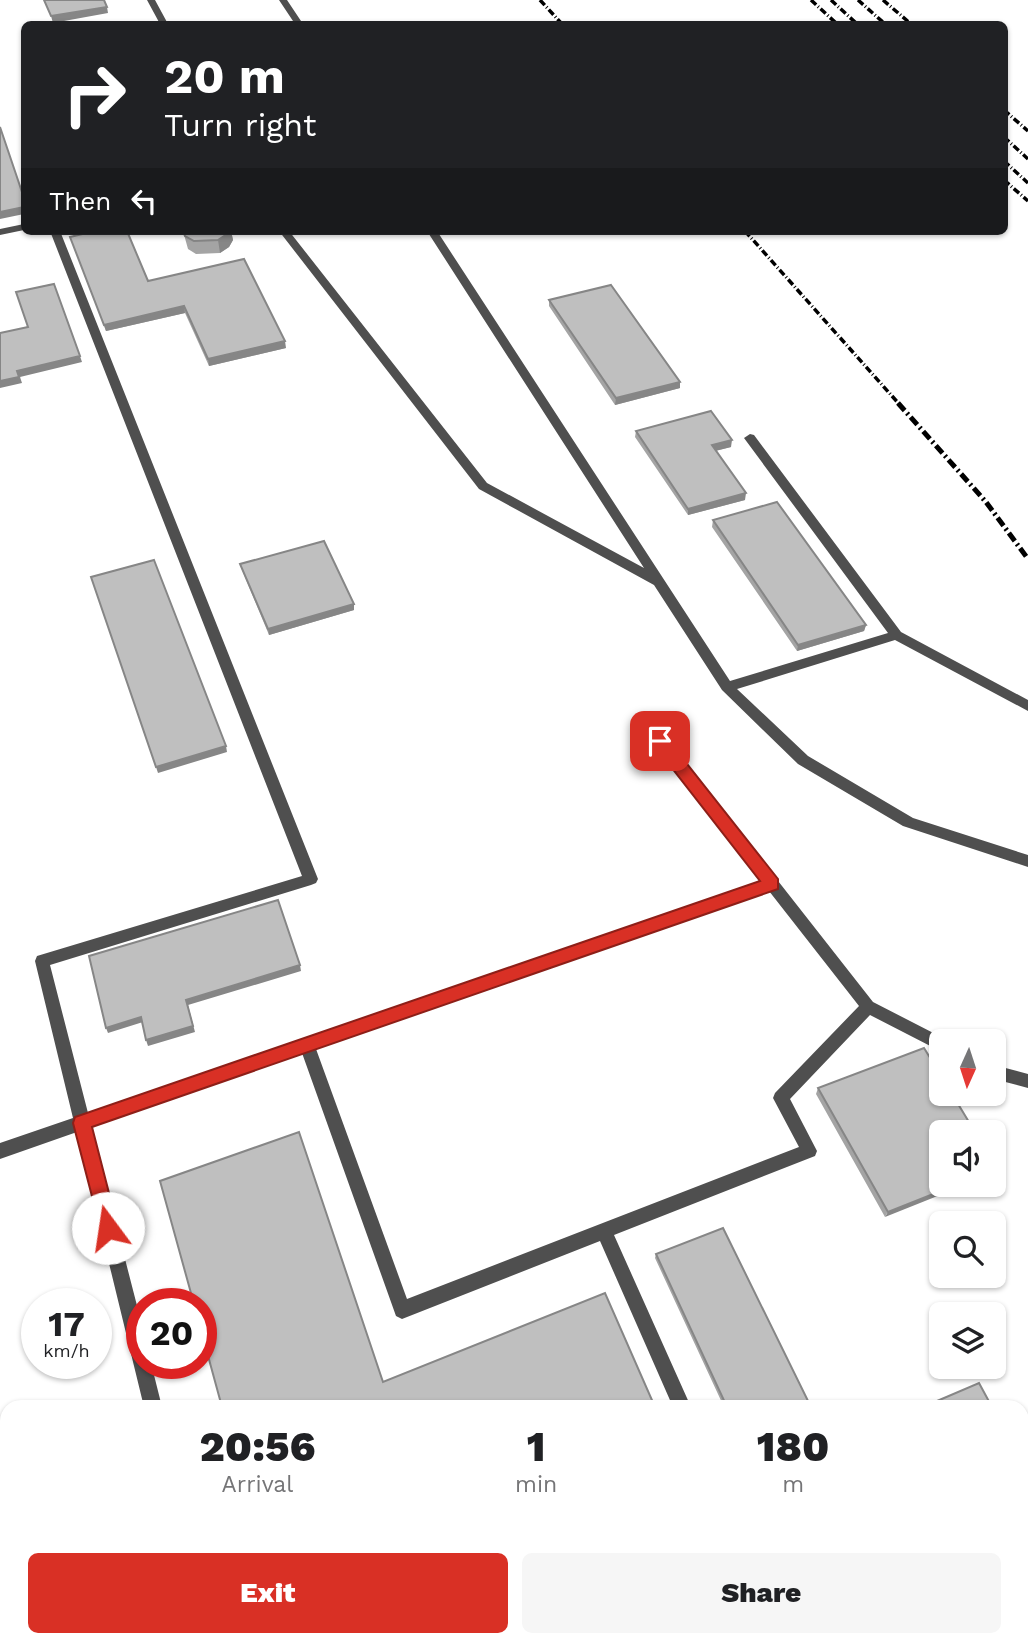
<!DOCTYPE html>
<html lang="en">
<head>
<meta charset="utf-8">
<style>
  body { margin:0; font-family:"Work Sans",sans-serif; background:#f6f6f6; color:#202124; height:100vh; display:flex; flex-direction:column; font-size:26px; white-space:nowrap }
  * { box-sizing:border-box; margin:0 }
  p { font-size:23px; color:#757577 }
  .icon { flex:none; width:38px; height:38px; fill:none; stroke:currentColor; stroke-width:2; stroke-linecap:round; stroke-linejoin:round }
  .map { position:relative; flex:1; overflow:hidden }
  .details { position:absolute; left:0px; top:1400px; width:1029px; height:247px; display:flex; flex-direction:column; background:#fff; border-radius:21px 21px 0 0; box-shadow:0 2px 5px #0004 }
  .details>* { flex:none }
  .hud { position:absolute; left:21px; top:21px; width:987px; height:214px; border-radius:10px; box-shadow:0 2px 5px #0004; background:#202124; color:#fff; overflow:hidden }
  .needle { width:46px; rotate:183deg }
  .tools { position:absolute; left:929px; top:1029px; display:grid; gap:14px }
  .tools a { display:grid; place-items:center; width:77px; height:77px; border-radius:10px; background:#fff; box-shadow:0 2px 5px #0004; font-size:35px }
  .speed { position:absolute; left:21px; top:1288px; display:flex; gap:14px; font-size:35px; font-weight:700; text-align:center }
  .speed>* { display:grid; place-content:center; width:91px; height:91px; border-radius:50%; background:#fff; box-shadow:0 2px 5px #0004; line-height:1 }
  .speed small { font-size:18px; font-weight:400 }
  .speed .limit { border:10px solid #d22; background:#fff; color:#111 }
  .pin { position:absolute; display:grid; place-items:center; width:60px; height:60px; color:#fff; margin:-30px; border-radius:14px; box-shadow:0 4px 10px #0006 }
  .me { position:absolute; width:77px; margin:-38px; rotate:346deg; stroke-linejoin:round; filter:drop-shadow(0 0 5px #0008) }
  .turn { display:flex; align-items:center; gap:24px; height:147px; padding:0 28px; font-size:32px }
  .turn .icon { width:91px; height:91px; stroke-width:2.5 }
  .turn b { display:block; font-size:49px; line-height:60px }
  .then { display:flex; align-items:center; height:66px; padding:0 28px; background:#0003; gap:14px; font-size:26px }
  .eta { display:flex; justify-content:space-evenly; align-items:center; height:119px; text-align:center }
  .eta b { font-size:42px; font-weight:800; line-height:49px }
  .primary-button { display:flex; gap:14px; margin-top:auto; padding:14px 28px }
  .primary-button a { flex:1; height:80px; border-radius:10px; background:#d93025; color:#fff; font-size:28px; font-weight:800; line-height:80px; text-align:center }
  .primary-button a+a { background:#f6f6f6; color:#202124 }
  .map>svg:first-child { display:block }
</style>
</head>
<body>
<div class="map">
<svg width="1028" height="1646" viewBox="0 0 1028 1646">
  <rect width="100%" height="100%" fill="#fff"/>
  <g fill="none" stroke-linecap="round" stroke-linejoin="round">
    <path fill="#4f4f4f" fill-rule="evenodd" d="M147 0H155L168 24H160Z
      M279 0H287L303 24H295Z
      M24 224V230L0 235V229Z
      M50 231H60L318 879 316 883 311 885 50 965 88 1113 762 882 655 745 653 741 655 737H665L873 1002 947 1040 942 1041V1052L870 1015 790 1099 817 1151 815 1156 614 1235 691 1407H673L600 1241 402 1319 396 1316 302 1053 91 1127 142 1325V1363H151L162 1407H144L77 1132 0 1159V1143L73 1118 35 961 37 956 302 876ZM769 891 859 1006 775 1093 773 1098 799 1147 407 1299 316 1049Z
      M279 231H289L487 483 644 568 427 231H437L730 681 888 633 744 438 750 434 754 435 901 632 1028 700V711L895 640 737 689 808 756 913 818 1028 855V867L903 826 798 764 722 690 654 585 479 489Z
      M994 1065 1028 1074V1088L994 1079Z
      M208 1640H240L237 1646H205Z"/>
    <path stroke="#000" stroke-width="3.5" stroke-dasharray="7 2.5 1 2.5" stroke-linecap="butt" d="M540 0 562 24
      M811 0 837 24
      M831 0 857 24
      M858 0 885 24
      M883 0 911 24
      M1004 110 1028 131
      M1004 137 1028 159
      M1004 161 1028 183
      M1004 180 1028 201
      M745 231 900 405"/>
    <path stroke="#000" stroke-width="5" stroke-dasharray="10 3.5 2 3.5" stroke-linecap="butt" d="M898 403 986 502 1028 559"/>
  </g>
  <path fill="#a4a4a4" d="M183 231H231L233 240 229 247 220 253 196 254 188 249Z
    M70 237 148 281 286 348 209 366 185 313 106 331Z
    M549 300 680 382V388L615 405 549 306Z
    M636 431 731 447 715 451 745 500 688 515 635 437Z
    M713 520 866 625 864 631 797 651 712 527Z
    M240 564 354 610 269 635 242 570Z
    M818 1088 952 1094 885 1217 816 1094Z
    M656 1254 811 1407H724L655 1258Z"/>
  <path fill="#868686" d="M107 7 108 13 53 23 51 16Z
    M24 207V214L0 219V212Z
    M229 231H231L233 240 229 247 220 253 218 240Z
    M184 306 185 313 106 331 104 325Z
    M285 341 286 348 209 366 208 359Z
    M80 356 82 362 20 377 22 383 0 388V381L17 371Z
    M680 382V388L615 405 616 398Z
    M732 440 731 447 711 452 712 445Z
    M746 493 745 500 688 515V509Z
    M354 604V610L269 635 268 629Z
    M866 625 864 631 797 651 798 645Z
    M226 746 227 752 158 773 156 767Z
    M300 965 301 971 188 1005 195 1032 148 1046 146 1040 186 1000Z
    M141 1017 143 1022 108 1033 106 1028Z
    M956 1185H965L885 1217 888 1212Z"/>
  <path fill="#bfbfbf" stroke="#868686" stroke-width="2" d="M44 0H104L107 7 51 16Z
    M0 127 24 198V207L0 212Z
    M95 231H127L148 281 244 259 285 341 208 359 184 306 104 325 70 237Z
    M183 231H229L227 234 218 240 194 241 185 236Z
    M54 284 80 356 17 371 19 377 0 381V333L28 327 16 292Z
    M611 285 680 382 616 398 549 300Z
    M711 411 732 440 712 445 746 493 688 509 636 431Z
    M777 502 866 625 798 645 713 520Z
    M324 541 354 604 268 629 240 564Z
    M154 560 226 746 156 767 91 577Z
    M278 900 300 965 186 1000 193 1026 146 1040 141 1017 106 1028 89 956Z
    M924 1048 942 1077V1094H952L975 1132H942V1185H956L888 1212 818 1088Z
    M299 1132 383 1382 605 1293 655 1407H222L201 1330V1304H194L160 1181Z
    M723 1228 811 1407H727L656 1254Z
    M979 1383 992 1407H923Z
    M1022 1460 1028 1470V1480L1022 1483Z
    M1022 1575 1028 1586V1646H738L751 1640H1022Z"/>
  <path fill="#d93025" stroke="#8d1f18" stroke-width="2" d="M660 735 665 736 778 879V889L92 1127 118 1228 115 1235 108 1238 102 1235 73 1123 75 1117 760 881 654 745 652 741Z"/>
</svg>
<div class="tools">
<a><svg class="needle" viewBox="-14 -14 28 28"><path d="M0-13l5 13h-10z" fill="#e53935"/><path d="M0 13l5-13h-10z" fill="#757577"/></svg></a>
<a><svg class="icon" aria-label="sound" viewBox="0 0 24 24"><path d="M4 9h4l5-4v14l-5-4H4zM17 9q2 3 0 6"/></svg></a>
<a><svg class="icon" aria-label="search" viewBox="0 0 24 24"><circle cx="10" cy="10" r="6"/><path d="M15 15l6 6"/></svg></a>
<a><svg class="icon" aria-label="layers" viewBox="0 0 24 24"><path d="M12 4l9 5-9 5-9-5zM3 14l9 5 9-5"/></svg></a>
</div>
<div class="speed"><div>17<small>km/h</small></div><div class="limit">20</div></div>
<div class="pin" style="left:660px;top:741px;background:#d93025"><svg class="icon" aria-label="arrive" viewBox="0 0 24 24"><path d="M6 21V4h12l-3 4 3 4H6"/></svg></div>
<svg class="me" style="left:108px;top:1228px" viewBox="-20 -20 40 40"><circle r="19" fill="#fff"/><path d="M0-13L10 11 0 6-10 11z" fill="#d93025"/></svg>
<div class="hud">
<div class="turn"><svg class="icon" aria-label="right" viewBox="0 0 24 24"><path d="M7 20v-9h11M14 6l5 5-5 5"/></svg><div><b>20 m</b>Turn right</div></div>
<div class="then">Then<svg class="icon" aria-label="left" viewBox="0 0 24 24"><path d="M17 20v-9H6M10 6l-5 5 5 5"/></svg></div>
</div>
<section class="details">
<div class="eta">
<div><b>20:56</b><p>Arrival</p></div>
<div><b>1</b><p>min</p></div>
<div><b>180</b><p>m</p></div>
</div>
<div class="primary-button"><a>Exit</a><a>Share</a></div>
</section>
</div>
</body>
</html>
